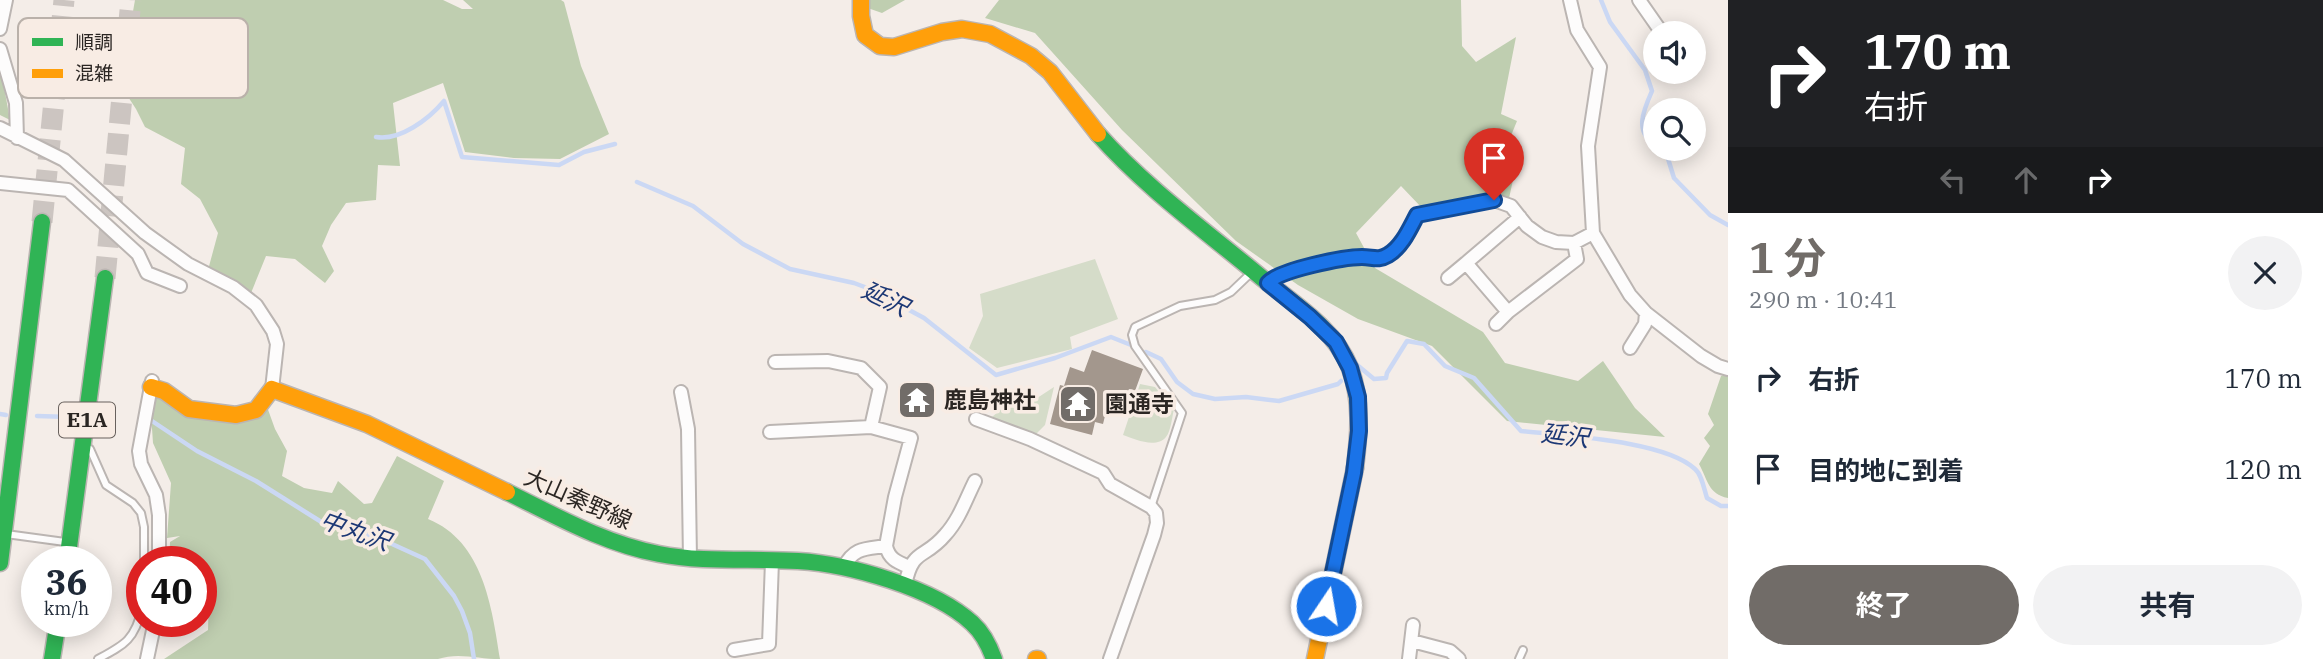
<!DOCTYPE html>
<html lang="ja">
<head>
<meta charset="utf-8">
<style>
  body { margin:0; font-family:"IBM Plex Serif","Noto Sans JP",serif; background:#f2f2f3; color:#1f2937; height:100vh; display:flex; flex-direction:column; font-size:26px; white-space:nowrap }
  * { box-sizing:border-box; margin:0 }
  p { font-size:23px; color:#747a83 }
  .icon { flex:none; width:38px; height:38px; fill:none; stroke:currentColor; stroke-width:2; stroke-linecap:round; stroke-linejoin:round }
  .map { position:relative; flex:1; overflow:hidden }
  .panel { display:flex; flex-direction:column; background:#fff; width:595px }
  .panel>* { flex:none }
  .guide { background:#202124; color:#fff; overflow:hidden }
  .controls { position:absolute; left:1643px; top:21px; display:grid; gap:14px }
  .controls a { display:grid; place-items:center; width:63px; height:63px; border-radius:50%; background:#fff; box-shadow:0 4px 18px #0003; font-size:35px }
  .speed { position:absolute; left:21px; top:546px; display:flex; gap:14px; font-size:35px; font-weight:700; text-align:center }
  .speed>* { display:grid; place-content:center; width:91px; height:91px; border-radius:50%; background:#fff; box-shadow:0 4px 18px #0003; line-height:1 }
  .speed small { font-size:18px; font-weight:400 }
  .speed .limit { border:10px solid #d22; background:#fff; color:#111 }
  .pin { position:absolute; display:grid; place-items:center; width:60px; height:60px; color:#fff; margin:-72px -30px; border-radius:50% 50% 50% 0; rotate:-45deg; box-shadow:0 0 7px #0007 }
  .pin .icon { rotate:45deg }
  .me { position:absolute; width:77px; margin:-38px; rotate:12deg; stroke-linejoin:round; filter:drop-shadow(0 0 5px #0008) }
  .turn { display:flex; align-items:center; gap:24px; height:147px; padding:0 21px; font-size:32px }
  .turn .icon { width:91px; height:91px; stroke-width:2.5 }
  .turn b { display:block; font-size:49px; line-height:60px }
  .lanes { display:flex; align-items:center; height:66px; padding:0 21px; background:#0003; justify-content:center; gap:35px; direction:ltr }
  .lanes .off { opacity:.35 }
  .round { display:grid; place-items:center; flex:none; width:74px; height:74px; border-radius:37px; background:#f2f2f3 }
  .summary { display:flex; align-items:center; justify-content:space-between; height:119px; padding:0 21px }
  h1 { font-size:42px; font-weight:700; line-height:52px; color:#716c68 }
  .cta { display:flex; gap:14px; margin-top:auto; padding:14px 21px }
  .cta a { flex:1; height:80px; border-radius:42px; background:#716c68; color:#fff; font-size:28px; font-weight:700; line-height:80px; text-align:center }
  .cta a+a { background:#f2f2f3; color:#1f2937 }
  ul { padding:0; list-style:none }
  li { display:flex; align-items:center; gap:21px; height:91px; padding:0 21px }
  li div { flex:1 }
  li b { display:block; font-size:26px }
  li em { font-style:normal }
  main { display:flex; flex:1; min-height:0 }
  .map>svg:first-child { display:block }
</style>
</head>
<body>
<main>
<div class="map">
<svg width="1728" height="659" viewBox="0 0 1728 659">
  <rect width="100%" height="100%" fill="#f4ede8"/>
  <path fill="#d5dcc9" d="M1095 259 1118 319 1070 337 1072 349 997 368 969 348 983 316 980 294Z
    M1140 384 1155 387 1174 409C1172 417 1171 431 1166 437 1156 449 1134 439 1123 435Z
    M1054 387 1045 425 1036 434 992 417 1012 400 1028 404Z"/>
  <path fill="#bfceb0" d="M135 0H443L462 9H473L463 0H561L564 2 581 66 609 134 560 159 514 158 465 152 443 83 393 103 400 166 378 165 376 200 346 203 331 225 322 246 334 271 325 283 295 259 266 256 251 293 208 270 218 233 200 199 181 184 185 148 145 127 136 109 123 89 121 59 128 40Z
    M863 0H905L882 13 862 6Z
    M999 0H1461L1462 46 1476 62 1516 37 1501 114 1517 121 1497 170 1513 180 1508 203 1493 194 1422 208 1401 186 1356 233 1375 268 1483 332 1505 363 1578 381 1603 361 1635 408 1665 437 1507 421 1432 346 1358 319 1298 285 1236 241 1122 130 1035 33 985 18Z
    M0 65 10 120 0 115Z
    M1728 374V498C1708 494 1708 480 1699 464L1710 446 1704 438 1714 425 1708 414 1721 376Z
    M155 392 217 421 245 419 266 404 275 429 287 451 282 476 304 488 332 493 338 481 364 504 372 503 397 456 444 481 428 519C483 541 492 607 500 659 478 659 458 652 438 659H164L208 630 209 593 201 589V562H169L170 542 180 536 167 538 171 483 153 443 151 414Z"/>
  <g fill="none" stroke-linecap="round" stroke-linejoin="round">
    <path stroke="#cbd8f4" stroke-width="4.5" d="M1601 0 1610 22 1645 70 1652 91C1644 109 1633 133 1656 144
      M376 137C400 141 429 119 444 101L462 157 559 165 584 152 615 144
      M1665 149 1674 178 1710 215 1728 225
      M637 182 693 206 743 244 790 269 854 283 870 289 924 318 996 375 1055 358 1111 337 1131 345
      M1146 352 1161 359 1177 382 1193 394 1215 399 1246 397 1279 401 1338 384 1341 381
      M1356 364 1374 379 1386 378 1387 373 1407 341 1424 344 1445 366 1474 378 1521 431C1563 436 1664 440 1695 469 1702 475 1704 489 1707 498L1721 506H1728
      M0 414 6 415
      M37 416 70 417
      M152 421 197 451 256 481 323 523 381 539 425 559 454 596 462 611 470 633 474 659"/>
  </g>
  <path fill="#a3978d" d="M1092 350 1143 369 1135 391 1129 389 1124 401 1110 396 1103 424 1095 422 1092 435 1050 424 1060 385 1064 386 1070 367 1084 372Z
    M909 383 934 392 925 417 900 408Z"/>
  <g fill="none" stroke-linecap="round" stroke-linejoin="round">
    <path stroke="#ccc5c1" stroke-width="21" stroke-dasharray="21 10" stroke-linecap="butt" d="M42 222 64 0
      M105 278 131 0"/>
    <defs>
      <path id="lane" d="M90 449 106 485 133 503 141 513 144 527V562
        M1151 507 1182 413 1135 346 1132 335 1135 327 1180 306 1215 300 1231 292 1253 271
        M6 534 65 542
        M98 659C124 645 135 640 142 608
        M1519 659 1523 650"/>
      <path id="street" d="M1570 0 1577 30 1600 67 1588 146 1593 233 1630 295 1646 313 1701 356 1718 366 1728 369
        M1639 0 1662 33
        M0 29 6 0
        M0 49 16 103 17 138
        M0 128 64 160 145 233 188 264 233 287 256 305 273 331 277 344 272 389
        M0 183 68 190 138 254 147 273 180 286
        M1520 217 1466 263 1508 312 1577 259 1574 243
        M1448 278 1466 263
        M1268 283C1279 270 1344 257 1362 257 1373 257 1378 261 1388 255 1402 247 1410 229 1417 215L1494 200 1511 206 1527 226 1542 237 1556 242 1574 243 1593 233
        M1496 324 1508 312
        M1630 348 1645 324 1646 313
        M775 362 828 361 861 368 880 387 871 427
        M152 381 139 451 141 464 156 495 159 515V562
        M681 392 688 429 690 559
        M976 419 1030 439 1103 473 1110 484 1151 507 1156 513 1157 523 1154 535 1110 659
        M770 432 871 427 911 438 895 497 886 546
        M844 567C854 547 866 549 886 546 889 559 897 562 909 567
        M905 585C913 547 924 560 945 535 959 520 966 499 975 481
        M1412 641 1450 651 1459 659
        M734 650 769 644 772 561
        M147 659 155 621
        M1409 659 1413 625"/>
      <path id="fast" d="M1098 134C1146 188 1207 232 1262 278 1294 304 1335 329 1350 368 1362 401 1359 434 1355 468
        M507 492C556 516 605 544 659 554 705 563 752 558 798 561 849 564 934 588 972 623 983 633 989 645 994 659
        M67 562 105 278
        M0 563 42 222
        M52 659 58 621"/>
      <path id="slow" d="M861 0V16L865 35 880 46 894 47 942 32 962 29 990 34 1031 56 1050 72 1098 134
        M151 387 164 391 189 409 236 415 256 410 272 389 367 424 507 492
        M1036 659H1038
        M1315 659 1355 468"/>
    </defs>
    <use href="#lane" stroke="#bbb5b2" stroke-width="10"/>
    <use href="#street" stroke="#bbb5b2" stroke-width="16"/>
    <use href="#fast" stroke="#bbb5b2" stroke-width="19"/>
    <use href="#slow" stroke="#bbb5b2" stroke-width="19"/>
    <use href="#lane" stroke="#fdfcfc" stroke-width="6"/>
    <use href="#street" stroke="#fdfcfc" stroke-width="12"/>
    <use href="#fast" stroke="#30b455" stroke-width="16"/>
    <use href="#slow" stroke="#ff9f0a" stroke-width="16"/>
  </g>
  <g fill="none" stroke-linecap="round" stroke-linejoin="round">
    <defs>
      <path id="route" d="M1326 606 1354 473 1359 431 1358 397 1350 368 1336 342 1310 317 1268 283C1279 270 1344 257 1362 257 1373 257 1378 261 1388 255 1402 247 1410 228 1417 215L1494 200"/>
    </defs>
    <use href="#route" stroke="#114b97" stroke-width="18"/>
    <use href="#route" stroke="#1a73e8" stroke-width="12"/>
  </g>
  <defs>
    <symbol id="temple-square" viewBox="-11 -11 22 22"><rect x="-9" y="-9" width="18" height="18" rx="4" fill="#716c68" stroke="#f8ece4"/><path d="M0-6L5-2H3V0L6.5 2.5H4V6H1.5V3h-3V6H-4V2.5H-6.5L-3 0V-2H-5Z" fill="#fff"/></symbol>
  </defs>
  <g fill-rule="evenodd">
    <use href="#temple-square" x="895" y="378" width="44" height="44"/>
    <use href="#temple-square" x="1056" y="382" width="44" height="44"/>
  </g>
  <g text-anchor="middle" stroke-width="7" stroke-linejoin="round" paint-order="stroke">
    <rect fill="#f8ece4" stroke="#68615d" stroke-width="2" x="59" y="402.5" width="56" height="35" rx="5"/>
    <g font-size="21" font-weight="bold" fill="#2b2623">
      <text x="87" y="427">E1A</text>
    </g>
    <g font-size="23" font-weight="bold" fill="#2b2623" stroke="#f8ece4" text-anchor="start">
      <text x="944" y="408">鹿島神社</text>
      <text x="1105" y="412">園通寺</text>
    </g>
    <g font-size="23" fill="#2b2623" stroke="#f8ece4">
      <text transform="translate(578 499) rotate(24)" y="8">大山秦野線</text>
    </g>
    <g font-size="24" font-style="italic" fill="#1d3875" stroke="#f8ece4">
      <text transform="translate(885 299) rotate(26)" y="8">延沢</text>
      <text transform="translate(1565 436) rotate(7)" y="8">延沢</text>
      <text transform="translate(355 531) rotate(20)" y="8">中丸沢</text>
    </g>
  </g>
  <rect x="18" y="18" width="230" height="80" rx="10" fill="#f8ece4" stroke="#bab1aa" stroke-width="2"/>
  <rect x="32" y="38" width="31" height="8" fill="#30b455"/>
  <rect x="32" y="69" width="31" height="9" fill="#ff9f0a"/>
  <g font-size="19" fill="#2b2623">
    <text x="75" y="49">順調</text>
    <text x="75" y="80">混雑</text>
  </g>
</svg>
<div class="controls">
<a><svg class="icon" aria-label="sound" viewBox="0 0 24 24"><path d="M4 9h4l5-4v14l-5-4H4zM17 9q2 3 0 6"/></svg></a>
<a><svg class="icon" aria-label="search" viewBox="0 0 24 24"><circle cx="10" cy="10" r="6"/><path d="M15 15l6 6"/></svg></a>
</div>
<div class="speed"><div>36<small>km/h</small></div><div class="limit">40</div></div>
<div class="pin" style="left:1494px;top:200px;background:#d93025"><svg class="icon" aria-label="arrive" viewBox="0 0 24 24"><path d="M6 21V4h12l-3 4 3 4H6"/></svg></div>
<svg class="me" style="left:1326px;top:606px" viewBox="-20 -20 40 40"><circle r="17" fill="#1a73e8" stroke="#fff" stroke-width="3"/><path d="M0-11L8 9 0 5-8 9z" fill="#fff"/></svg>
</div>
<section class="panel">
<div class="guide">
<div class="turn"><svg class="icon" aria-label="right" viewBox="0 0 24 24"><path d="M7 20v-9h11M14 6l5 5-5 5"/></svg><div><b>170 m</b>右折</div></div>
<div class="lanes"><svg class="icon off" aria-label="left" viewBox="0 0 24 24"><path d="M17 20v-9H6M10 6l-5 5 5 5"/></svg><svg class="icon off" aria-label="ahead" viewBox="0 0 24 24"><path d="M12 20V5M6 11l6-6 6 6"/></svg><svg class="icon" aria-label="right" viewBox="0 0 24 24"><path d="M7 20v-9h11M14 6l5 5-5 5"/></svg></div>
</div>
<div class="summary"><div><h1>1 分</h1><p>290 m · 10:41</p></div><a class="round"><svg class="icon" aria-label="close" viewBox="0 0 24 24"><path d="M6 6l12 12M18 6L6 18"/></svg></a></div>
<ul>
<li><svg class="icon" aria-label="right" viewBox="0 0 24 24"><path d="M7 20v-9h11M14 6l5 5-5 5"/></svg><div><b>右折</b></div><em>170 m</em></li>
<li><svg class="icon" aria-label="arrive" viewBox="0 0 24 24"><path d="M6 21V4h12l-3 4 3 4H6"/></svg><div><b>目的地に到着</b></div><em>120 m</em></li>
</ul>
<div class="cta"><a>終了</a><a>共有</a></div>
</section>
</main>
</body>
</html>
